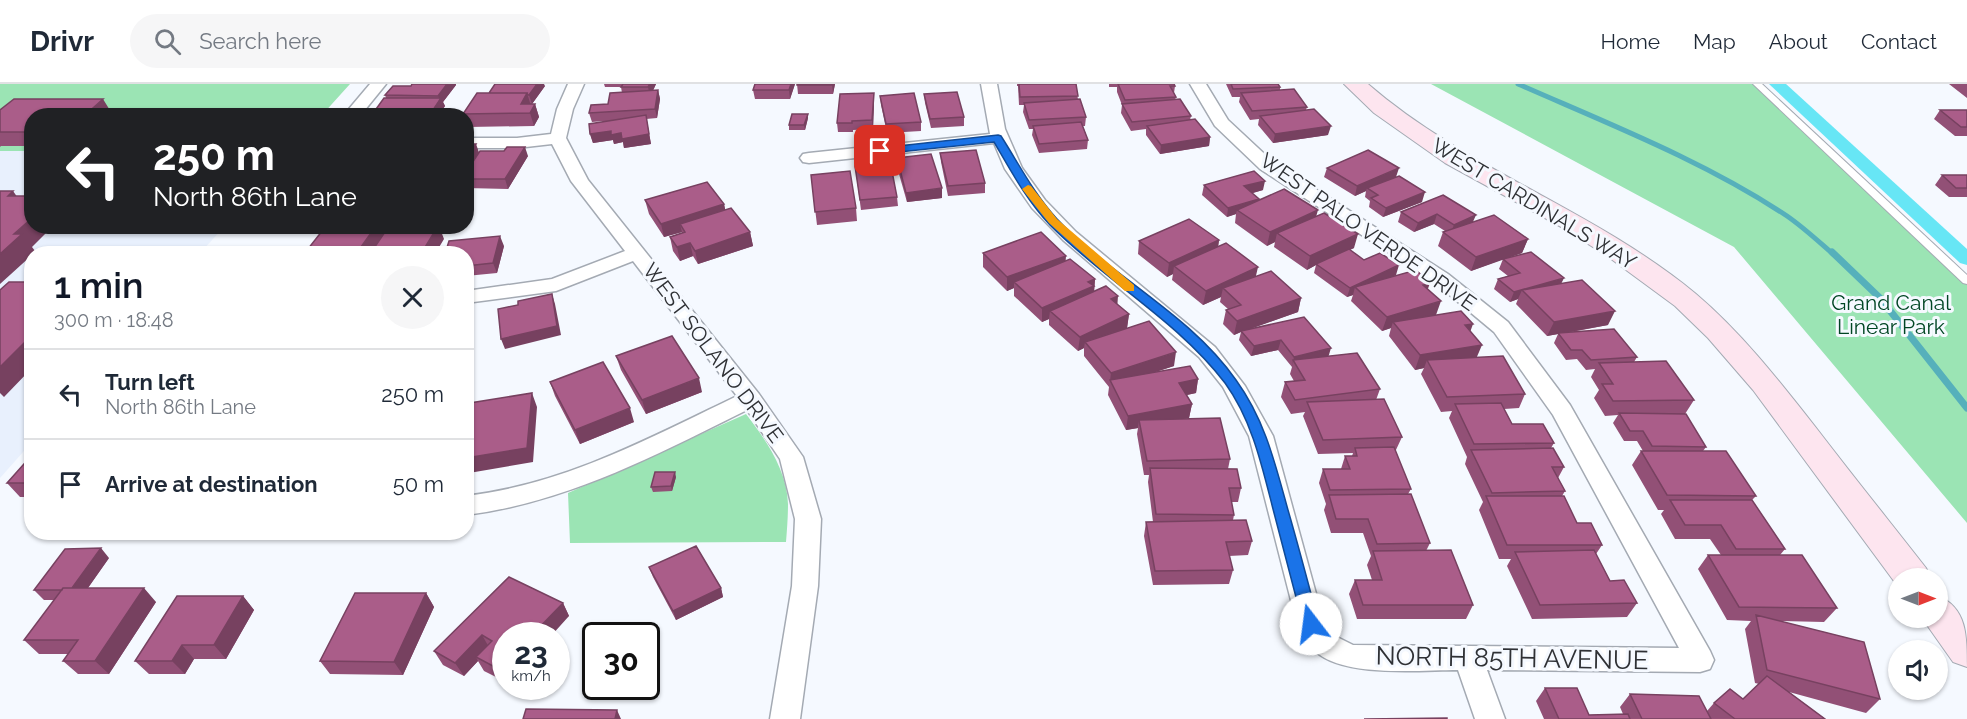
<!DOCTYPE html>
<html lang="en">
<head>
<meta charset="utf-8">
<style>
  body { margin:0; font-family:Raleway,sans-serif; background:#f6f6f7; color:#1f2937; height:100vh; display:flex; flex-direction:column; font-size:22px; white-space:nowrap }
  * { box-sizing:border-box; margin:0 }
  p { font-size:20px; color:#747a83 }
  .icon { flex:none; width:33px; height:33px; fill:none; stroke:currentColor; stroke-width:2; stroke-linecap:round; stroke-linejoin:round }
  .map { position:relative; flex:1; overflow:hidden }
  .panel { position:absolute; left:24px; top:162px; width:450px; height:294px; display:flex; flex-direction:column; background:#fff; border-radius:24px; box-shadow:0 2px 4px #0004 }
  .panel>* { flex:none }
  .guide { position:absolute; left:24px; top:24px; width:450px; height:126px; border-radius:24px; box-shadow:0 2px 4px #0004; background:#202124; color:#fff; overflow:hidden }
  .needle { width:39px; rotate:90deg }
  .controls { position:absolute; left:1888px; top:484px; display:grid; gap:12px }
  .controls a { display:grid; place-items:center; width:60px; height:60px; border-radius:50%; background:#fff; box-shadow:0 2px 4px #0004; font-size:30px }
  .speed { position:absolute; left:492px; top:538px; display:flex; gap:12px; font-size:30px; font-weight:700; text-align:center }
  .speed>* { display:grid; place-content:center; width:78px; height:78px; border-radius:50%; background:#fff; box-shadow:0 2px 4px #0004; line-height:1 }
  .speed small { font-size:15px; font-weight:400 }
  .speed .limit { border:3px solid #111; border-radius:9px; background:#fff; color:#111 }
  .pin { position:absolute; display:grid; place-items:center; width:51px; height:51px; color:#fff; margin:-26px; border-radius:12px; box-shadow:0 3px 9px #0006 }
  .me { position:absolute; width:66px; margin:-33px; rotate:345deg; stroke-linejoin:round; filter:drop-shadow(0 0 4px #0008) }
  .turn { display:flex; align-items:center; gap:21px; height:126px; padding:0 30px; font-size:27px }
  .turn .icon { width:78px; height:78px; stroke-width:2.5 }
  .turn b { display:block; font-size:42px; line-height:51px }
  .round { display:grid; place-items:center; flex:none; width:63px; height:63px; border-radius:32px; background:#f6f6f7 }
  .summary { display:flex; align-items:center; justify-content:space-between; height:102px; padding:0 30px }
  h1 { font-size:36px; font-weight:600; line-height:45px; color:#111827 }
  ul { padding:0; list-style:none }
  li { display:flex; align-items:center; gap:18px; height:90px; padding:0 30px; border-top:2px solid #e0e1e3 }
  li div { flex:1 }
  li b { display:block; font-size:22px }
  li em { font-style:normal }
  header { display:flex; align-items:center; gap:36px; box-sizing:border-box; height:84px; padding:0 30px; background:#fff; border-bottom:2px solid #e0e1e3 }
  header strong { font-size:28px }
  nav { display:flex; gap:33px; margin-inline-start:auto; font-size:21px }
  .search { width:420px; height:54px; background:#f6f6f7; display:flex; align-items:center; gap:15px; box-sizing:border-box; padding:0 21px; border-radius:33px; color:#747a83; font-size:22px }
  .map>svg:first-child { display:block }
</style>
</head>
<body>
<header>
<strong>Drivr</strong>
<div class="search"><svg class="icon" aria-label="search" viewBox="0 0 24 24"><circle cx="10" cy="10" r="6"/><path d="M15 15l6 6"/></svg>Search here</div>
<nav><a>Home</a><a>Map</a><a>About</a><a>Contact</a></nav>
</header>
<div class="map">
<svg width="1967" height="635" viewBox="0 0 1967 635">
  <rect width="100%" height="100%" fill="#f5f9ff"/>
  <path fill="#e8f0fd" d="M0 67H31L32 142 224 143 200 169 32 170 31 359 0 394Z"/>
  <path fill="#9be4b4" d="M0 0H350L322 31 32 32 31 67H0Z
    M1431 0H1757L1967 197V439L1734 163Z
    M746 330C766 356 787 386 788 420 788 433 787 446 786 458L570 459 568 409Z"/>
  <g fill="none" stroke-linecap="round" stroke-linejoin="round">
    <path stroke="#56b0bb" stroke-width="5" d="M1518 0C1609 40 1704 77 1787 132 1803 143 1818 157 1833 170"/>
    <path stroke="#56b0bb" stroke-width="7" d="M1832 168 1880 214 1967 324"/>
    <path fill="#67e6f5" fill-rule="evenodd" d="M1769 0H1786L1967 165V181L1960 179Z"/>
    <defs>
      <path id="service" d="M1753 0H1762L1967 191V200L1963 199Z"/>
      <path id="minor" d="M370 0H386L360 32H343Z
        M568 0H584L573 25 566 54 588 96 759 310 803 373 821 435 818 502 800 635H770L792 502 795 435 780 375 747 326C656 371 568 418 466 431V412C565 400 648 355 737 312L633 177 556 207 466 219V207L552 195 625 167 571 97 552 60 517 64H466V54H517L551 50 557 25Z
        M981 0H997L1005 45 1022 84 1045 116 1076 148 1215 263 1245 302 1273 352 1324 539 1337 553 1353 561 1679 564 1553 331 1494 248 1434 198 1260 85 1215 42 1190 0H1206L1228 36 1272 77 1448 190 1508 238 1570 321 1710 567 1714 576 1710 585 1700 588 1487 586 1505 635H1475L1458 586C1419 586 1344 594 1315 567 1306 560 1302 550 1297 540L1249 352 1223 303 1199 273 1063 156 1032 124 1005 85 994 59 809 79 803 78 800 74 803 70 809 69 990 50Z"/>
      <path id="secondary" d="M1344 0H1368C1467 86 1595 126 1696 210 1742 249 1780 298 1817 345 1853 392 1890 438 1926 484L1931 495H1899V504L1753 306 1708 254 1675 222 1607 172 1563 144 1445 79 1374 29Z
        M1938 512C1967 524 1967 552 1967 583L1953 578 1922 534H1938Z"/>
    </defs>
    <use href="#service" stroke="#a4aab3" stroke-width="2"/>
    <use href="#minor" stroke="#a4aab3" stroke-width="3"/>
    <use href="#secondary" stroke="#a4aab3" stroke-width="2"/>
    <use href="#service" fill="#fff" fill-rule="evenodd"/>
    <use href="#minor" fill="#fff" fill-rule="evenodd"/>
    <use href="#secondary" fill="#fde5ef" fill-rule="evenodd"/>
  </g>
  <path fill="#925076" d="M604 0H656L653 7 658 6 660 15 657 34 646 35 651 60 624 64 623 58 614 60 613 56 593 59 590 50 604 37 592 38 589 29 608 20 622 9 621 3H605Z
    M755 0H795L790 15H755L753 6Z
    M797 0H835L833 10H798Z
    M1017 0H1076L1078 16 1086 33 1085 42H1083L1088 56 1087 65 1039 69 1032 51 1033 45H1029L1023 28 1024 21H1019L1018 2H1017Z
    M1109 0H1174L1175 2 1174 9 1176 13 1175 16 1191 32 1190 36 1210 53 1209 62 1160 70 1146 51V45L1131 47 1121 29 1122 21 1117 8V3H1109Z
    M1226 0H1278L1280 3V6L1307 23 1306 26 1328 51 1273 59 1258 41 1259 35 1250 36 1239 18 1240 13H1232Z
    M1949 0H1967V14Z
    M456 1 443 18 445 22 438 32H371L386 14 385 11Z
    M545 2 532 20H535L539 33 534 42 468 43 466 39V32H464L463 30 489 9Z
    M874 9V18L873 45 853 46V48H838L837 39Z
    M924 10 964 33V42L931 44 925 19Z
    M880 12 921 38V47L887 49 881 21Z
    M0 26 111 28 107 32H32V62H1L0 63Z
    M1940 26H1967V52H1955L1934 35Z
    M808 34 805 46H789V41Z
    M466 60 479 69 528 72 508 105 466 104Z
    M940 69 985 99V109L948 112 941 78Z
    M897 74 942 114 907 118 897 83Z
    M855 82 897 113 898 122 861 126Z
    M1327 84 1397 93 1422 118 1383 133 1369 123 1370 117 1365 113 1366 107 1355 112 1324 93Z
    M811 91 856 124 857 137 817 141Z
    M1942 91H1967V113H1949L1935 101Z
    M1204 101 1263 106 1252 109 1259 115V116L1316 132 1354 164 1349 166 1364 176 1396 191 1392 193 1428 205 1436 231 1470 247 1477 274 1525 310 1519 324 1504 325 1512 340 1554 359 1551 364 1564 383 1558 394 1565 407 1562 412 1577 439 1602 461 1596 470 1610 497 1637 519 1627 533 1532 535 1507 482 1511 475H1499L1479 426 1483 418 1465 380 1467 373 1449 334 1452 327 1441 328 1421 290 1424 284 1415 286 1389 252 1391 244 1382 247 1351 217 1353 211 1347 213 1314 189 1316 181 1307 186 1274 163 1275 158 1267 162 1235 139 1236 130 1227 133 1202 111Z
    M1443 111 1473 138 1528 155 1522 169 1504 175 1562 199 1608 241 1566 249 1637 273 1634 278 1694 316 1685 330 1706 363 1703 367 1756 412 1752 416 1785 465 1780 471 1837 524 1824 538 1781 537 1880 615 1866 629 1789 608 1825 635H1544L1536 617 1545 604 1589 631 1623 630 1620 623 1630 610 1707 627 1714 619 1743 615 1759 600 1755 599 1745 545 1751 537 1727 536 1698 485 1708 471H1721L1710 455H1675L1661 430 1664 426H1658L1632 381 1641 367H1643L1637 357H1624L1613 339 1618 331 1605 332 1594 314 1599 306 1591 293 1595 285 1586 286 1577 275 1566 276 1554 259 1558 250 1547 252 1516 220 1518 215 1510 218 1494 205 1498 195 1508 192 1499 185 1503 175 1471 187 1438 162 1443 148 1445 147 1434 140 1414 148 1398 138 1401 128Z
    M645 116 724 120 725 126 750 148 753 162 698 180 693 172 680 177 673 167 670 153 682 149V148L664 153 649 130Z
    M1219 156 1218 163 1256 193 1301 214 1298 228 1252 244 1328 272 1380 305 1376 316 1402 353 1395 368 1411 405 1408 410 1430 459 1426 467 1473 521 1466 535H1357L1349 510 1355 496H1372L1367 481 1371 472 1363 449H1331L1324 426 1326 420 1319 399 1323 385H1341L1345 372H1352L1353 369 1318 370 1303 332 1305 328 1291 330 1281 313 1285 298 1294 297 1290 290 1292 283 1278 266 1251 272 1239 256 1241 248 1234 251 1223 240 1226 226 1228 225 1220 218 1221 213 1203 221 1172 196 1173 190 1167 193 1138 170 1139 157Z
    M504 162 497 189 466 192V170Z
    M983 169 1065 177 1095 195 1094 207 1117 220 1129 230 1127 244 1174 282 1155 288 1198 295 1196 309 1187 311 1192 320 1189 334 1182 335 1230 375 1228 385 1241 404 1238 418H1231L1234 431 1233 436 1252 457 1248 471 1229 472 1233 486 1229 500 1153 501 1144 452 1146 438H1153L1148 398 1149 391H1144L1137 350 1138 344 1126 346 1108 311 1109 303 1084 272V264L1078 267 1049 241V235L1042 238 1014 212V204L1007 207 983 183Z
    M616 272 702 308 646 330 621 286Z
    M550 298 634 338 580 360 555 312Z
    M32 371V413H20L7 399Z
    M676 393 672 407 653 408 651 403Z
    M109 474 88 504 156 518 109 590H78L63 577 68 570H39L24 556 54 516H44L34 506Z
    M649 483 721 504 723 513 676 536 653 493Z
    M426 509 434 523 403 591 330 590 320 577Z
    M243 512 254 526 226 575H194L185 590H149L135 577Z
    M563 519 569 532 506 552V598L484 587 478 577 464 592 443 581 434 567Z"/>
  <path fill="#774160" d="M447 0H456V1L443 18 445 22 438 32H429L440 16 438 12Z
    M537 0H544L545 2 532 20 529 11Z
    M650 0H656L650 12 648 3Z
    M791 0H795L790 15 789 6Z
    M832 0H835L833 10Z
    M658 6 660 15 657 34 655 25Z
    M527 9 531 22 521 20Z
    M874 9V18L873 45 872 36Z
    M103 15 111 28 107 32H84Z
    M535 20 539 33 534 42 530 29Z
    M808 30V34L805 46 804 41Z
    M646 31 651 60 624 64 623 58 614 60 613 56 593 59 590 50Z
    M1331 42 1328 51 1273 59 1275 50Z
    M1210 53 1209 62 1160 70 1161 61Z
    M476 60 481 74 466 95V75Z
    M525 63 528 72 508 105 505 95Z
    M1399 84 1396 93 1367 104 1366 107 1355 112 1357 102Z
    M1265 97 1263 106 1243 112 1244 102Z
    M942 104V114L907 118 906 109Z
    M13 107 25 124 8 112Z
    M1425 108 1422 118 1383 133 1386 124Z
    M1259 115 1257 124 1237 126 1236 130 1227 133 1228 124Z
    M724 120 727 134 680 140 682 148 664 153 661 140Z
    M1318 126 1314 140 1277 149 1275 158 1267 162 1270 148Z
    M1437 130 1434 140 1414 148 1418 139Z
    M1476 131 1472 140 1450 150 1454 141Z
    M32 134V142H53L32 163 35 167 32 170V171L0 200V170L14 150Z
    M376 142H381L386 152 373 170H356Z
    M438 142H439L444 155 435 170H421Z
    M750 148 753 162 698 180 695 167Z
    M1358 150 1354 164 1318 181 1316 180V181L1307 186 1310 172Z
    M500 152 504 162 497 189 493 179Z
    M1528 155 1522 169 1471 187 1476 173Z
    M1219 156 1217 170 1174 182 1173 190 1167 193 1169 179Z
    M690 159 693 172 680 177 677 163Z
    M1066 172 1065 186 1014 198V204L1007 207V193Z
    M1399 181 1396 191 1360 208 1355 203 1353 211 1347 213 1350 204Z
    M1258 183 1255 196 1223 204 1221 213 1203 221 1206 207Z
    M1564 194 1559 204 1522 206 1518 215 1510 218 1514 208Z
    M1095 195 1094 209 1050 227 1049 235 1042 238V224L1088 198Z
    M1430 199 1425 213 1423 201Z
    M552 210 555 220 561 251 505 265 501 255Z
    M1118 212 1117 226 1111 215Z
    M1301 214 1298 228 1242 248 1241 247V248L1234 251 1237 237Z
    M1441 217 1436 231 1393 238 1391 244 1382 247 1387 233Z
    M1615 227 1608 241 1547 252 1554 238Z
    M1129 230 1127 244 1085 258 1084 264 1078 267 1080 253Z
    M1473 240 1468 254 1465 241Z
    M32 251V284L4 313 0 309V283Z
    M1281 256 1278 266 1251 272 1254 262Z
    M1482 261 1476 275 1427 276 1424 284 1415 286 1420 271Z
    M1331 264 1328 274 1293 276 1292 283 1294 273Z
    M1176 268 1174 282 1113 302 1110 297 1111 289Z
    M699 294 702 308 646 330 642 316Z
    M1198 295 1196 309 1177 313 1179 299Z
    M532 309 537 323 533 378 469 389 466 383V374Z
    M1192 320 1189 334 1140 343 1139 336 1138 344 1126 346 1128 332Z
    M630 324 634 338 580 360 575 346Z
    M675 388 676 393 672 407 671 402Z
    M101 464 109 474 80 515 71 506Z
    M144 504 156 518 109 590 95 577Z
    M721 504 723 513 676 536 673 527Z
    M426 509 434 523 403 591 394 578Z
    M243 512 254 526 226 575 214 561Z
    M563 519 569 532 551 552H531Z
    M482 551 490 565 476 573 478 577 464 592 455 579Z
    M182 561 194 575 185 590 172 577Z
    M617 626 621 635H615Z"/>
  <path fill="#aa5d89" stroke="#774160" stroke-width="1.5" d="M412 0H447L438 12 385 11 393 2H411Z
    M495 0H537L529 11H528L527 9H489Z
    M623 0H650L648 3H621Z
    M755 0H791L789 6H753Z
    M797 0H832V1H797Z
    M1019 0H1076L1078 12 1020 13Z
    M1118 0H1174L1175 2H1170L1176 13 1125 16Z
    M1231 0H1278L1280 3 1233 5Z
    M1294 5 1307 23 1252 27 1241 9Z
    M658 6 655 25 589 29 591 21 608 20 610 9Z
    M957 8 964 33 930 35 924 10Z
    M477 9H527L521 20H535L530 29 463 30Z
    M874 9 872 36 852 37V39H837L840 10Z
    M914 9 921 38 886 40 880 12Z
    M384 14H441L429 32H371Z
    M14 15H103L84 32H32V48H0V26Z
    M1080 15 1086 33 1029 36 1024 19Z
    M1180 15 1191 32 1132 38 1122 20Z
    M1314 25 1331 42 1275 50 1260 32Z
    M1940 26H1967V43H1961Z
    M792 30H808L804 41H789Z
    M646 31 649 50 622 55 621 49 611 51V47L590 50 589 40Z
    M1195 35 1210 53 1161 61 1147 42Z
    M1081 38 1088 56 1039 60 1033 42Z
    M466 60H476L466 75Z
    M507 63H525L505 95H466V88L480 67H504Z
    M976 66 985 99 948 102 940 69Z
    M1368 66 1399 84 1357 102 1327 84Z
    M931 70 942 104 906 109 897 74Z
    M855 82H891L897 113 860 116Z
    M850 87 856 124 815 128 811 91Z
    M1254 87 1265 97 1244 102 1259 115 1228 124 1204 101Z
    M1942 91H1967V104H1956Z
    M1399 92 1425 108 1386 124 1371 114 1378 111 1367 104Z
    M707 98 724 120 661 140 645 116Z
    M1284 105 1318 126 1270 148 1237 126Z
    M0 107H13L8 112H32V134L14 150H22L0 170Z
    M1443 111 1476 131 1454 141 1437 130 1418 139 1401 128Z
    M731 124 750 148 695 167 690 159 677 163 670 153 685 148 680 140Z
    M1324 129 1358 150 1310 172 1277 149Z
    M1494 131 1528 155 1476 173 1443 148Z
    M1189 135 1219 156 1169 179 1139 157Z
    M326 142H376L356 170H304Z
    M389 142H438L421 170H370Z
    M1041 148 1066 172 1007 193 983 169Z
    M500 152 493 179 466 182V170H445L449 157Z
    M1226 159 1258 183 1206 207 1174 182Z
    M1349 165 1364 176 1380 169 1399 181 1350 204 1316 180Z
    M1531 168 1564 194 1514 208 1498 195 1520 189 1503 175Z
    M1070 175 1095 195 1088 198 1094 202 1042 224 1014 198Z
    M1416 186 1430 199 1423 201 1441 217 1387 233 1355 203Z
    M1271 187 1301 214 1237 237 1226 226 1241 221 1223 204Z
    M1582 196 1615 227 1554 238 1522 206Z
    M9 198H32V251L0 283V206Z
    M1106 202 1118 212 1111 215 1129 230 1080 253 1050 227Z
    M552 210 557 242 501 255 498 225 518 221V217Z
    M1461 227 1473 240 1465 241 1482 261 1420 271 1393 238Z
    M1304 233 1331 264 1294 273 1281 256 1254 262 1241 247Z
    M1149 237 1176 268 1111 289 1085 258Z
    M1614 245 1637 273 1591 276 1582 266H1571L1558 249Z
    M672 252 699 294 642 316 616 272Z
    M1357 269 1380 305 1295 316 1285 298 1305 296 1293 276Z
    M1503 272 1525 310 1447 313 1427 276Z
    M1666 277 1694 316 1613 317 1602 300H1613L1599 279Z
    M603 278 630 324 575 346 550 298Z
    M1190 282 1198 295 1179 299 1192 320 1128 332 1110 296Z
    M532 309 527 364 466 374V345L470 319Z
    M1384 315 1402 353 1323 356 1307 318Z
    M1501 319 1512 340H1543L1554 359 1474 360 1455 320Z
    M1619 329 1686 330 1706 363 1652 362 1643 347H1630Z
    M1220 334 1230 375 1147 377 1139 336Z
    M1394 363 1411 405 1330 406 1323 385H1350L1345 372H1357L1355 364Z
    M1553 364 1564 383H1552L1565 407 1492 409 1471 366Z
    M1641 367H1726L1756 412 1667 411Z
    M32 371V399H7Z
    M1150 384 1237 385 1241 404H1229L1234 431 1156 430Z
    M655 388H675L671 402 651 403Z
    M1411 410 1430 459 1377 460 1368 435H1336L1329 411Z
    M1486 412H1564L1577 439H1591L1602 461H1507Z
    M1670 416H1752L1785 465H1736L1721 441H1685Z
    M1246 436 1252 457 1226 458 1233 486 1155 487 1146 438Z
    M696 462 721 504 673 527 649 483Z
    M101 464 72 504H63L62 506H34L65 465Z
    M1451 466 1473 521H1363L1355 496H1382L1373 467Z
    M1594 466 1610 497 1624 496 1637 519 1540 521 1515 468Z
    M1708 471H1802L1837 524 1739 523Z
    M509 493 563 519 531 552H506V589L476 573 492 557 482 551 455 579 434 567Z
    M63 504H144L95 577H63L78 556H24Z
    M355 509H426L394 578 320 577Z
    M177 512H243L214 561H182L172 577H135Z
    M1756 531 1864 558 1880 615 1767 586Z
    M1767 592 1825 635H1735L1714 619 1730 605 1743 615Z
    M1545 604H1577L1589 631 1628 630 1630 635H1559Z
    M1630 610 1699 612 1711 635H1642Z
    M526 625 617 626 615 635H523Z
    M1447 634V635H1364Z"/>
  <path fill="#1a73e8" stroke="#114b97" stroke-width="1.5" d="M998 51 1001 52C1019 80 1034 110 1057 135 1112 193 1190 230 1236 296 1265 336 1275 379 1288 426 1299 464 1309 502 1319 540L1317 545 1311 547 1305 545 1303 540C1293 502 1283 464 1273 425 1262 382 1252 336 1225 299 1177 236 1105 197 1050 141 1027 117 1011 87 994 58L880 70 874 67 880 64Z"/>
  <path fill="#f59e0b" d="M1028 101 1031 102 1057 135 1134 201V207H1125L1049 139 1022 105Z"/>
  <g text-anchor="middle" stroke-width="6" stroke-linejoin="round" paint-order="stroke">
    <g font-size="21" fill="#2f3135" stroke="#f5f9ff">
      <text transform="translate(1534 120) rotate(31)" y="7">WEST CARDINALS WAY</text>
      <text transform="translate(1368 148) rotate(35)" y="7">WEST PALO VERDE DRIVE</text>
      <text transform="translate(713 269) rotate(53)" y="7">WEST SOLANO DRIVE</text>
    </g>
    <g font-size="21" fill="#004624" stroke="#f5f9ff">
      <text x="1891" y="226">Grand Canal<tspan x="1891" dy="24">Linear Park</tspan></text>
    </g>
    <g font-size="26" fill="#2f3135" stroke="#f5f9ff">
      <text transform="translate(1512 574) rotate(1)" y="9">NORTH 85TH AVENUE</text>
    </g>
  </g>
</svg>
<div class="controls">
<a><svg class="needle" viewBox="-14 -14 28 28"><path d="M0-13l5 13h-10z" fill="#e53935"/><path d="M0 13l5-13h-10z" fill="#747a83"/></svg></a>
<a><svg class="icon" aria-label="sound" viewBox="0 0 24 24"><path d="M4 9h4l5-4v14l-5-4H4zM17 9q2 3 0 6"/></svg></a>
</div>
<div class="speed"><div>23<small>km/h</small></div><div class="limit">30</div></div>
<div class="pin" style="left:880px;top:67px;background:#d93025"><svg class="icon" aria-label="arrive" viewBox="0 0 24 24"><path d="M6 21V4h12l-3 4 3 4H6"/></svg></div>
<svg class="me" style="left:1311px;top:540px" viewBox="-20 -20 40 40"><circle r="19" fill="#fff"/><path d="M0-13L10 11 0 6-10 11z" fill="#1a73e8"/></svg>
<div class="guide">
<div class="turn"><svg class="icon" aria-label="left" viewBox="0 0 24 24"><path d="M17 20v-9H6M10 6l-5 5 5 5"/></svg><div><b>250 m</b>North 86th Lane</div></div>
</div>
<section class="panel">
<div class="summary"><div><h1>1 min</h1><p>300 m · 18:48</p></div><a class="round"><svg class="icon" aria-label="close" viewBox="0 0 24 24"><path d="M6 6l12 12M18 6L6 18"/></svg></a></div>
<ul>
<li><svg class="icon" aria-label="left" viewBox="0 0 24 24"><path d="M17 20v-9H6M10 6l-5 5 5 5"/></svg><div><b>Turn left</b><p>North 86th Lane</p></div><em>250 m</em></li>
<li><svg class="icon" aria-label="arrive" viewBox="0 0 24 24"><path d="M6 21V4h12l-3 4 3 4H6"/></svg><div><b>Arrive at destination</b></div><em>50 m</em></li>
</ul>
</section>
</div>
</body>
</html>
